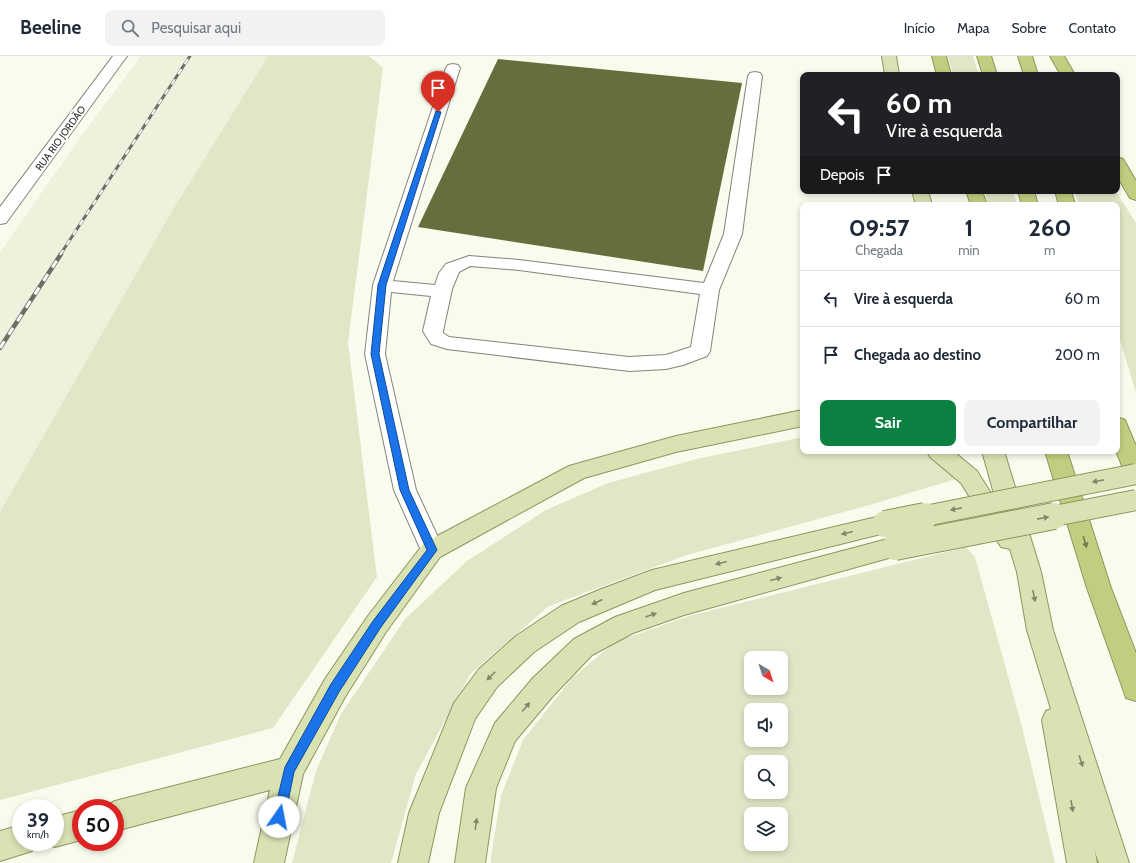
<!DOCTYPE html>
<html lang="pt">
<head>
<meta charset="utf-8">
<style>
  body { margin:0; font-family:Cabin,sans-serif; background:#f2f2f3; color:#1f2937; height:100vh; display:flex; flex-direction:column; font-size:15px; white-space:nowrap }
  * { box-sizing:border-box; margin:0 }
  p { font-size:13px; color:#747a83 }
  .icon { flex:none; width:22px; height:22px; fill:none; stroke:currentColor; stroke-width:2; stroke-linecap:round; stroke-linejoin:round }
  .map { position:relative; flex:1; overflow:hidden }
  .side { position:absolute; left:800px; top:146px; width:320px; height:252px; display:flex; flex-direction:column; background:#fff; border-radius:8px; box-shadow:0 2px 6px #0003 }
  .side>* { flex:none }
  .banner { position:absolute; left:800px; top:16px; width:320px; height:122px; border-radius:8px; box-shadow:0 2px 6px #0003; background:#202124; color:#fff; overflow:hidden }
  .needle { width:26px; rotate:141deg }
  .buttons { position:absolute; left:744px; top:595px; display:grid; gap:8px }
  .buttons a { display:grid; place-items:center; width:44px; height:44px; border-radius:8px; background:#fff; box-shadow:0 2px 6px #0003; font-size:20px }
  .speed { position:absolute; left:12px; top:743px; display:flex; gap:8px; font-size:20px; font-weight:700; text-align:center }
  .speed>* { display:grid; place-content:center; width:52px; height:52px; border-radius:50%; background:#fff; box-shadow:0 2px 6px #0003; line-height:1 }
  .speed small { font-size:10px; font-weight:400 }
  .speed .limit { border:6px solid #d22; background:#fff; color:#111 }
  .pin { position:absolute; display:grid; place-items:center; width:34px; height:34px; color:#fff; margin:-41px -17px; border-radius:50% 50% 50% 0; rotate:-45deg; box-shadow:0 0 4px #0007 }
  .pin .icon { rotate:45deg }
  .me { position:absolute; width:44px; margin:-22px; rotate:12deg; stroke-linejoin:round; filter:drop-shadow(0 0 3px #0008) }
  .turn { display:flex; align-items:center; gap:14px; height:84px; padding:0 20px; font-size:18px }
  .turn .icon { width:52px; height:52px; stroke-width:2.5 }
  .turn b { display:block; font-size:28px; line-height:34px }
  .then { display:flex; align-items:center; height:38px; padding:0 20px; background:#0003; gap:8px; font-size:15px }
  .eta { display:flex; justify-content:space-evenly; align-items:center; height:68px; text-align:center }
  .eta b { font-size:24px; font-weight:700; line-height:28px }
  .primary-button { display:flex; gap:8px; margin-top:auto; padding:8px 20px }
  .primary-button a { flex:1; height:46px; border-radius:8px; background:#0b8043; color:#fff; font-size:16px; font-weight:700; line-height:46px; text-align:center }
  .primary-button a+a { background:#f2f2f3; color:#1f2937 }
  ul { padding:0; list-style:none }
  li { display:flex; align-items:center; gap:12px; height:56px; padding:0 20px; border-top:1px solid #e0e1e3 }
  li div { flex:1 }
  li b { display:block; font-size:15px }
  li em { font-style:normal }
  header { display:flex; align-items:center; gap:24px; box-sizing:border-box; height:56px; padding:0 20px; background:#fff; border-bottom:1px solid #e0e1e3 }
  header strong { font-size:19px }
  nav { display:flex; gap:22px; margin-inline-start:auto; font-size:14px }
  .search { width:280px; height:36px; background:#f2f2f3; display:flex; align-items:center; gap:10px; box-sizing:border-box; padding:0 14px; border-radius:8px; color:#747a83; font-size:15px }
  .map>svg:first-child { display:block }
</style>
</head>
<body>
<header>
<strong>Beeline</strong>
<div class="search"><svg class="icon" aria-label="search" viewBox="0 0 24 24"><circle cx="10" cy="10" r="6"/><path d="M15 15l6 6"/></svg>Pesquisar aqui</div>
<nav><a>Início</a><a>Mapa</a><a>Sobre</a><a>Contato</a></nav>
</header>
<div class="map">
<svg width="1136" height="807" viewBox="0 0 1136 807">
  <rect width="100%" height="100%" fill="#f8fced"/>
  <path fill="#edf2dc" d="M141 0H268L172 155 0 456V196L79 83Z"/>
  <path fill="#e0e7c7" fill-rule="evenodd" d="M268 0H369L383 12 348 287 377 521 273 672 0 744V456L172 155Z
    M948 0H973L979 19H953Z
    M985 135H1013L1017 149H988Z
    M1075 135H1116L1136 167V337L1117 274V149H1079Z
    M803 381V395H923L936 403 956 423 873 448 687 499 549 550 471 617 416 718 391 807H292L316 715 341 658 405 563 467 505 546 454 608 427 697 403Z
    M966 491 975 501 1021 667 1055 807H491V801L501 740 523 684 572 622 615 586 689 560ZM751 602H781V632H751ZM751 654H781V684H751ZM751 706H781V736H751ZM751 758H781V788H751Z"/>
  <path fill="#656e3d" d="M498 3 742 27 703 215 418 171Z"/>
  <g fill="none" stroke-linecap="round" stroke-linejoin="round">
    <defs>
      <path id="minor" d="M113 0H127L6 167 0 168V151Z
        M453 8 458 9 460 12 393 225 435 229 439 217 446 208 469 200 519 204 704 227 724 178 748 20 750 17 755 16 760 17 762 20 742 178 719 234 710 295 707 300 683 309 666 313 629 315 447 293 431 288 423 275 431 240 391 236 385 298 416 434 444 494 440 501 432 504 424 501 394 434 365 298 373 229 446 12 448 9ZM470 210 519 214 700 238 691 291 666 299 629 301 449 281 443 277V275L452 233 459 216Z"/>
      <path id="major" d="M882 0H896L899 19H885Z
        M912 135H928L932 149H916Z
        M803 354V370L676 396 584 422 440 501 386 576 345 641 303 718 284 807H254L270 734 115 775V752H103L105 750 115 745 280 703 325 623 368 560 424 487 569 410 676 380Z
        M927 395H953L977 415 996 445 982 395H1004L1041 516 1053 574 1129 807H1099L1095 796 1097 807H1067L1042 664 1046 655 1051 653 1027 574 1017 516 1010 493 1001 491 961 427 930 401Z
        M885 459 893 461 897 468 893 475 655 534 579 566 534 596 497 631 475 663 439 757 428 807H398L409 757 454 647 479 613 516 580 561 550 599 534 652 514Z
        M895 481 903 484 907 491 903 498 684 559 633 577 592 599 553 640 515 685 496 732 485 807H455L466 732 495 667 533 622 574 583 615 561 684 537Z
        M81 754V784L55 791 44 787 55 786V761Z
        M21 769V786H35L32 795 0 805V775Z"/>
      <path id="highway" d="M932 0H946L951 19H937Z
        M977 0H991L997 19H983Z
        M1018 0H1032L1038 19H1024Z
        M1050 0H1064L1075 19H1061Z
        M1117 101 1123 103 1136 125V144L1130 142 1117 120Z
        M966 135H982L987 149H971Z
        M1018 135H1034L1038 149H1022Z
        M1055 135H1071L1075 149H1059Z
        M1117 361 1125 364 1136 390V426L1128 424 1116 395Z
        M1045 395H1067L1111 532 1136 597V645L1126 642 1123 633 1087 532Z"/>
    </defs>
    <use href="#minor" stroke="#828578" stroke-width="2"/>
    <use href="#major" stroke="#8c9661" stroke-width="2"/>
    <use href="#highway" stroke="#8c9661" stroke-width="2"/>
    <use href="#minor" fill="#fff" fill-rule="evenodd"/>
    <use href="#major" fill="#d9e2b2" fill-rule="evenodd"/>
    <use href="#highway" fill="#c0cf7f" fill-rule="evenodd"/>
    <defs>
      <path id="rail-far1" d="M60 199 190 0"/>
      <path id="rail" d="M0 292 61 198"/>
    </defs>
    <use href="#rail-far1" stroke="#6d6f67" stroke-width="3"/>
    <use href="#rail" stroke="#6d6f67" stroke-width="4.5"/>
    <use href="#rail-far1" stroke="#fff" stroke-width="2" stroke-dasharray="6" stroke-linecap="butt"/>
    <use href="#rail" stroke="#fff" stroke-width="3" stroke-dasharray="8" stroke-linecap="butt"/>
    <defs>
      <path id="major-bridge-far1" d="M920 461 1136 418
        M1049 461 1136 444"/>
      <path id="major-bridge" d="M885 468 925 460
        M895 491 1054 460"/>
    </defs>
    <use href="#major-bridge-far1" stroke="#8c9661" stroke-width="22" stroke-linecap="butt"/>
    <use href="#major-bridge" stroke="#8c9661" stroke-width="28" stroke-linecap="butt"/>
    <use href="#major-bridge-far1" stroke="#d9e2b2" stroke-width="20"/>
    <use href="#major-bridge" stroke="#d9e2b2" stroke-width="26"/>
  </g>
  <defs><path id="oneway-solid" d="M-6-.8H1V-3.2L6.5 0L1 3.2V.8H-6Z"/></defs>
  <g fill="#82886d">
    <use href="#oneway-solid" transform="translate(1098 425) rotate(169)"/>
    <use href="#oneway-solid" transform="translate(956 453) rotate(169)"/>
    <use href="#oneway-solid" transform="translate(1043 462) rotate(-11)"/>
    <use href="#oneway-solid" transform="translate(847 477) rotate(166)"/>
    <use href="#oneway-solid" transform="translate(721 507) rotate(166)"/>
    <use href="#oneway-solid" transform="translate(776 523) rotate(-15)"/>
    <use href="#oneway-solid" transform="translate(1034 540) rotate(79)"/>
    <use href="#oneway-solid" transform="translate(597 546) rotate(155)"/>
    <use href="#oneway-solid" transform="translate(651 559) rotate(-19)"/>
    <use href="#oneway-solid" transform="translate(491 620) rotate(135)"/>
    <use href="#oneway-solid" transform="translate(526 651) rotate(-50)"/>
    <use href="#oneway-solid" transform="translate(1081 705) rotate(72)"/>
    <use href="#oneway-solid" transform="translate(1072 750) rotate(80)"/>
    <use href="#oneway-solid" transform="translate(476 768) rotate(-82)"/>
  </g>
  <use fill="#6f764f" href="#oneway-solid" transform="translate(1085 486) rotate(73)"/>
  <path fill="#1a73e8" stroke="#114b97" d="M436 55 441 56 386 229 379 298 409 434 437 494 381 571 339 636 294 716 285 761 283 765 279 767 275 765 273 761 285 711 331 628 373 565 427 494 400 434 371 298 378 229Z"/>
  <g text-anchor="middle" stroke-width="4" stroke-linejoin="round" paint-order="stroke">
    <g font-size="10" fill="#2c2d28" stroke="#fff">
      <text transform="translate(60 82) rotate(-54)" y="4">RUA RIO JORDÃO</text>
    </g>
  </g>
</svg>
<div class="buttons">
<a><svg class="needle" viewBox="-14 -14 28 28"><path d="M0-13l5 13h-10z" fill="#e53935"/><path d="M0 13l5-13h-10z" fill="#747a83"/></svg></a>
<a><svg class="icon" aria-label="sound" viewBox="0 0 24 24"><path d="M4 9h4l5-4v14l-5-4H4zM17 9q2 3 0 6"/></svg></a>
<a><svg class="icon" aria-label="search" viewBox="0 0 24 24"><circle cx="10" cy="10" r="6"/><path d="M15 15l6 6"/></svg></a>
<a><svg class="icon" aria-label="layers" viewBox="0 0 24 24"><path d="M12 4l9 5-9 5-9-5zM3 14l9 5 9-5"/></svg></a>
</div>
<div class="speed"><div>39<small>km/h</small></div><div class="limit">50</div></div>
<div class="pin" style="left:438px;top:56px;background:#d93025"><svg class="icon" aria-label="arrive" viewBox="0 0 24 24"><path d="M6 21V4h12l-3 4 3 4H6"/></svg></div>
<svg class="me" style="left:279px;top:761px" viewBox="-20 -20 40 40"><circle r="19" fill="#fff"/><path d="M0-13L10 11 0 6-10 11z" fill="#1a73e8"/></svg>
<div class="banner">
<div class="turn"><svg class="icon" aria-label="left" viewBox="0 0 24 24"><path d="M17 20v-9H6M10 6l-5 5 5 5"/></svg><div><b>60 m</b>Vire à esquerda</div></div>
<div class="then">Depois<svg class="icon" aria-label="arrive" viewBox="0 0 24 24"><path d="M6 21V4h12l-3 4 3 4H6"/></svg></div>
</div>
<section class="side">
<div class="eta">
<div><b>09:57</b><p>Chegada</p></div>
<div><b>1</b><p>min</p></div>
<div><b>260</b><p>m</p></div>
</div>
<ul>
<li><svg class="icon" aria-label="left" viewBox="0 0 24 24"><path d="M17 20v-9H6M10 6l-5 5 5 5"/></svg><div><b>Vire à esquerda</b></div><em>60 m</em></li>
<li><svg class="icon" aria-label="arrive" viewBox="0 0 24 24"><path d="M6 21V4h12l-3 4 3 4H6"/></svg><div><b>Chegada ao destino</b></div><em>200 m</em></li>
</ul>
<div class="primary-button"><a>Sair</a><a>Compartilhar</a></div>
</section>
</div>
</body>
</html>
